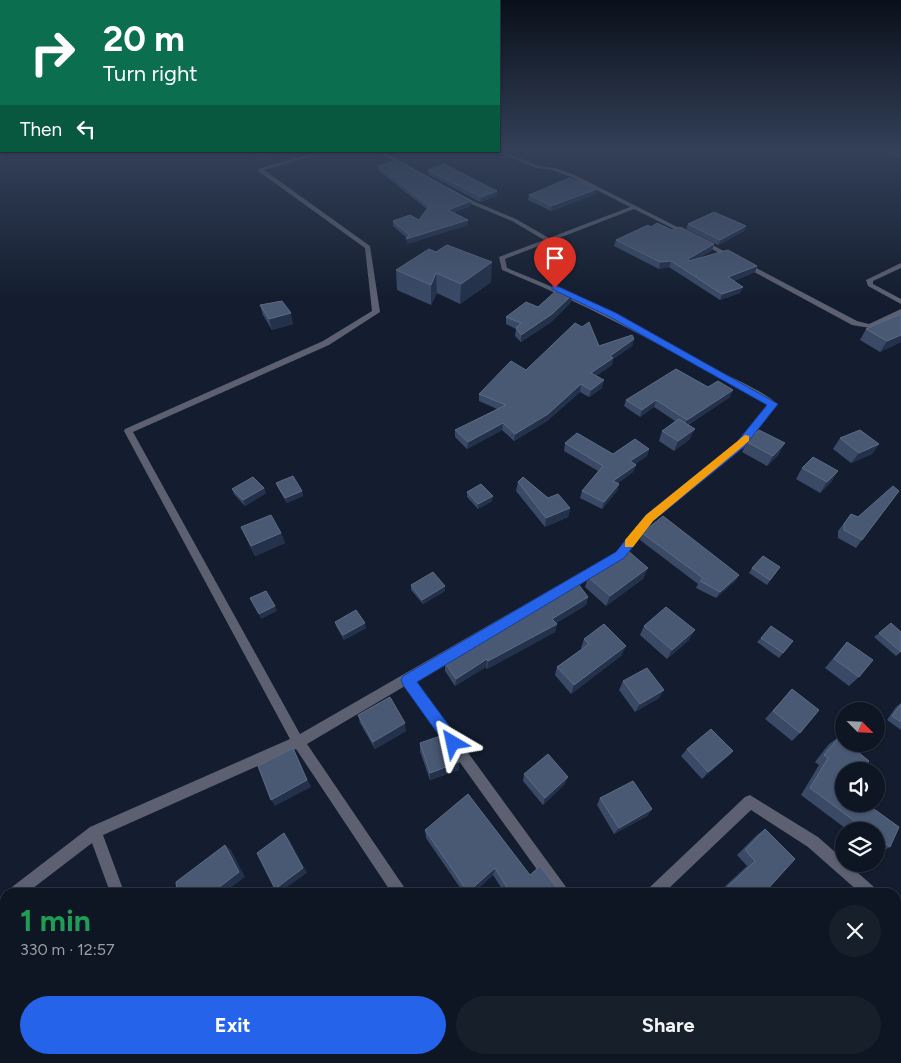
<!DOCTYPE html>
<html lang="en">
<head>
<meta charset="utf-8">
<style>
  body { margin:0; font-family:Figtree,sans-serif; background:#171f2b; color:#f1f3f6; height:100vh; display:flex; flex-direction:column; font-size:19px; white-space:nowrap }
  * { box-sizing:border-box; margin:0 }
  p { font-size:16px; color:#9b9fa6 }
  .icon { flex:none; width:28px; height:28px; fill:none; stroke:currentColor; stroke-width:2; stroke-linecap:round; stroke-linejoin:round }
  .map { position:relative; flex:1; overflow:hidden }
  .details { position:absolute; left:0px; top:888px; width:901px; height:176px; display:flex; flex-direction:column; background:#0e1623; border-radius:15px 15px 0 0; box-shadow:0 1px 4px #0004,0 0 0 1px #2e3541 }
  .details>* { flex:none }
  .banner { position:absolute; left:0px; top:0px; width:500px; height:152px; box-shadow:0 1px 4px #0004,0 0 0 1px #2e3541; background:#0b6e4f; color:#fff; overflow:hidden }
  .needle { width:32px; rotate:114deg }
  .controls { position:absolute; left:835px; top:702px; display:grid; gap:10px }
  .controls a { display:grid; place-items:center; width:50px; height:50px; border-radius:50%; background:#0e1623; box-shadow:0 1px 4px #0004,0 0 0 1px #2e3541; font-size:25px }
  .pin { position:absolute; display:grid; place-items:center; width:42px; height:42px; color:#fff; margin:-51px -21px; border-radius:50% 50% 50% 0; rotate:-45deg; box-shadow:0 0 5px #0007 }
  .pin .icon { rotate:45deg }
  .me { position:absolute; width:55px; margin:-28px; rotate:324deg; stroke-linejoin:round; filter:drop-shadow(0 0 4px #0008) }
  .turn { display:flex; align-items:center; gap:18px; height:105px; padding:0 20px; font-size:22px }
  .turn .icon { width:65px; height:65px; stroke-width:2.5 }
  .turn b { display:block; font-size:35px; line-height:42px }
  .then { display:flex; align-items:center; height:48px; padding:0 20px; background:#0003; gap:10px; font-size:19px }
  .round { display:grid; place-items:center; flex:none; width:52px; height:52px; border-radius:26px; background:#171f2b }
  .summary { display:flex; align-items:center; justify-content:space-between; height:85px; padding:0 20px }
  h1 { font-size:30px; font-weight:700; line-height:38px; color:#1e9e55 }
  .button { display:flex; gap:10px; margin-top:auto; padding:10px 20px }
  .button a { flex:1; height:58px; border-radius:30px; background:#2563eb; color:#fff; font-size:20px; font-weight:700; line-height:58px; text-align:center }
  .button a+a { background:#171f2b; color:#f1f3f6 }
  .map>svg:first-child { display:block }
</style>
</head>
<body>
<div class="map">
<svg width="901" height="1063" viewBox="0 0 901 1063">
  <rect width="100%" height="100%" fill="#131d2f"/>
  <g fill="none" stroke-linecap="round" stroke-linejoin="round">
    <path fill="#5c6070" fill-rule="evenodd" d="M499 150 539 166 555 168 575 175 691 234 686 235 634 209 505 259 507 268C581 297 651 333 721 372 735 379 768 394 777 404L743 446 652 521 624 558 415 680 566 887 568 892H553L405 686 307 744 404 887 406 892H391L296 749 103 835 124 892H110L92 843 28 892H10L12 887 90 827 290 739 124 431 125 429 323 341 372 311 365 248 258 171V169L321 151H330L264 170 370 246 380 312 329 345 133 432 300 734 616 552 646 515 737 442 768 405C681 356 595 307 502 270L499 257 544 240 512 221 469 203 376 151H382L473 201 516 219 549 238 630 207 571 177 552 170 536 168 495 151H499Z
      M876 150H884L901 154V158Z
      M701 239 857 321 869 324 901 309V314L870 328 852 325 699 242V240Z
      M901 263V268L873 281V284L901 299V304L868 286 866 280Z
      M750 795 818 837 844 860V864H848L874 887 876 892H859L808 847 751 810 665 892H648L650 887 745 797Z
      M5 895V911L0 913V897Z
      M896 910 901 912V928L896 927Z
      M170 1059H187L188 1063H171Z
      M485 1059H505L504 1063H484Z
      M779 1059H798L799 1063H780Z"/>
  </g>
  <path fill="#394966" d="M246 151H285L261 160Z
    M378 166 471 206 454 212 468 225 407 244V238L393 226V221L419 220 427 209 379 171Z
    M428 170 497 196 480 202 428 174Z
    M597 189 596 194 551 211 528 200 529 195Z
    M688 224 746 226 744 231 718 245 686 229Z
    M651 227 672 230 714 244 712 250 697 259 757 266 755 272 734 281 740 293 720 300 669 267 659 269 614 246 616 240Z
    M436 252 491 282 460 304 437 293 431 305 397 290 396 270Z
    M571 302 551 322 521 342 515 336 516 329 506 324V317L538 307Z
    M260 305 293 324 272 330 263 315Z
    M901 314V342L880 352 860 340 866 329Z
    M634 339 632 346 613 359 612 365 596 376 602 388 589 397 580 392 547 421 514 441 502 430 467 449 455 437V430L497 409 479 401V394L526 370 599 346Z
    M708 387 730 397 688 425 690 439 674 451 659 441 662 431 675 421 654 407 640 417 624 406 626 400Z
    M840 438 879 444 872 454 851 463 833 449Z
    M747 442 779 454 767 466 742 452Z
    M565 443 613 454 649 449 647 456 635 464 636 465 633 472 618 483 619 484 617 491 602 509 580 498 582 491 598 471 564 451Z
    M802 468 838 471 831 482 820 493 796 479Z
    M518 482 570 508 568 517 545 527 516 491Z
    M276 483 302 491 303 496 287 503 278 488Z
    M264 488 266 493 245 506 234 494 232 489Z
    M467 492 492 501 478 509 467 497Z
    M851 514 862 540 856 548 838 538V531Z
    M241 527 281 533 285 543 255 556Z
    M642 533 739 575 735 581 716 598 696 588 698 584 640 540Z
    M780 567 767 585 749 573 752 568Z
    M588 577 644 578 606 606 585 587Z
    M411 585 445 591 423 604 411 590Z
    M572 589 588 597 586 605 556 623 557 624 555 632 487 669 486 667 455 686 445 671V663L475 645 476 643 519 619 520 617 552 597 553 595Z
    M335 622 366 628 344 640 336 626Z
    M644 626 689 640 667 659 640 635Z
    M879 633 901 652 896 656 874 637Z
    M761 638 793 641 779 658 757 642Z
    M584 639 622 655 571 694 555 675 557 667 582 649 581 648Z
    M847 642 859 677 849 686 825 668 839 651Z
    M623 681 659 698 635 712 619 690Z
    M792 689 800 733 792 741 765 719Z
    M901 703V730L887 720 896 707Z
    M358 715 406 731 375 749 360 723Z
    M839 737 844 740V744H848L869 761 861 771H844V804H867L899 827 890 847 878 853 876 852V831H849L801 795 819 765 815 762 829 744Z
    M420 743 459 762V770L430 780 420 751Z
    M687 749 733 751 726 758 702 779 681 756Z
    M524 774 565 784 543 805 523 781Z
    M600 798 652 809 647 816 614 834 597 805Z
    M765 829V892H719L747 866 737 855 757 835Z
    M425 830 530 875 554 892H504L493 875 474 892H463L426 838Z
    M901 980V992L896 986Z
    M596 1059H628L625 1063H600Z"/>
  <path fill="#23314b" d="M271 151H285L261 160 260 155Z
    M597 189 596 194 551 211V206Z
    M497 191V196L480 202 481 197Z
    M471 201V206L448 214V210Z
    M468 220V225L407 244 406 239Z
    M746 226 744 231 718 245 720 240Z
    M714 244 712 250 686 265 688 259Z
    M671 261 669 267 659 269 660 262Z
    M492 262 491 282 460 304 461 284Z
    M757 266 755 272 726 284 728 277Z
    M436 273 437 293 431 305V285Z
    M743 287 740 293 720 300 722 294Z
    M572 295 571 302 551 322 521 342V335Z
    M291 313 293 324 272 330 269 319Z
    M901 335V342L880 352 887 341Z
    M634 339 632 346 613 359 612 365 590 380 591 373 610 356Z
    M604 380 602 388 589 397 591 390Z
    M581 384 580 392 547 421 514 441 515 434Z
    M733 390 730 397 684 427 687 420Z
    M656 400 654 407 640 417 642 410Z
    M503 423 502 430 467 449 468 442Z
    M695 429 690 439 674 451 678 441Z
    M785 443 779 454 767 466 773 456Z
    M879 444 872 454 851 463 859 453Z
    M649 449 647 456 628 468 630 461Z
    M636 465 633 472 611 488 613 481Z
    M838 471 831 482 820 493 827 482Z
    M619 484 617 491 602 509 604 502Z
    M264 488 266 493 245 506 243 500Z
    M302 491 303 496 287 503 285 498Z
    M493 496 492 501 478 509V504Z
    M570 508 568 517 545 527 546 518Z
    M281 533 285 543 255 556 251 546Z
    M648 568 644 578 606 606 610 596Z
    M739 575 735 581 716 598 720 592Z
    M445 586V591L423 604 422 600Z
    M588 597 586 605 550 626 552 619Z
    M275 606 277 611 261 619 259 614Z
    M365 623 366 628 344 640 343 635Z
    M557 624 555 632 487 669 488 661Z
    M695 630 689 640 667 659 672 650Z
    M626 646 622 655 571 694 574 685Z
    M487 659 486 667 455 686 456 679Z
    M664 690 659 698 635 712 640 704Z
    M405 723 406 731 375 749 373 742Z
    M293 748 311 787 275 806 271 800Z
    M733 751 726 758 702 779 708 772Z
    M459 762V770L430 780V773Z
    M568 777 565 784 543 805 545 798Z
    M652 809 647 816 614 834 619 828Z
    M284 833 289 839 307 873 280 892H279L275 889Z
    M225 845 231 850 245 877 225 892H213Z
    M495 868 493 875 474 892H468Z
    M5 1055V1059H12L4 1063H0V1057Z
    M143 1059H152L145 1063H135Z
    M344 1059H348L349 1063H346Z"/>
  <path fill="#495873" stroke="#5d6b84" d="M253 151H271L260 155Z
    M397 161 471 201 448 210 468 220 406 239 409 235 393 221 410 215 419 220 429 206 378 166Z
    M444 164 497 191 481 197 428 170Z
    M569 178 597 189 551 206 529 195Z
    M714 212 746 226 720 240 688 224Z
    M657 223 672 230 680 227 714 244 688 259 689 261 728 250 757 266 728 277 743 287 722 294 671 261 660 262 616 240 648 225 651 227Z
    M447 245 492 262 461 284 436 273 431 285 396 270 429 249 436 252Z
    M558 289 572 295 552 314 521 335 516 328 521 323 506 317 526 302 538 307Z
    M282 301 291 313 269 319 260 305Z
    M901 314V335L887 341 866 329Z
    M589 322 599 346 632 335 634 339 610 356 613 358 591 373 604 380 591 390 581 384 548 414 515 434 503 423 468 442 455 430 506 405 479 394 511 361 526 370 575 323 582 327Z
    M676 369 708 387 718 381 733 390 687 420 656 400 642 410 626 400Z
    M679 419 695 429 678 441 662 431Z
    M759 430 785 443 773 456 747 442Z
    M860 430 879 444 859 453 840 438Z
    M577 433 613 454 635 439 649 449 630 461 636 465 613 481 619 484 604 502 582 491 603 466 565 443Z
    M813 457 838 471 827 482 802 468Z
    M293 476 302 491 285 498 276 483Z
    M253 477 264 488 243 500 232 489Z
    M523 477 548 498 558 494 570 508 546 518 518 482Z
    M481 484 493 496 478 504 467 492Z
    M893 486 899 491 862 540 844 530V524L851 514 858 517Z
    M271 515 281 533 251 546 241 527Z
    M663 516 739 575 720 592 700 581 703 578 642 533Z
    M627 550 648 568 610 596 588 577Z
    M763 556 780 567 770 580 752 568Z
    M433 572 445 586 422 600 411 585Z
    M579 585 588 597 552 619 557 624 488 661 487 659 456 679 445 663 477 644 476 643 521 618 520 617 554 596 553 595 569 586 572 589Z
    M266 591 275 606 259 614 250 598Z
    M666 607 695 630 672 650 644 626Z
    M356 610 365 623 343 635 335 622Z
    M891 623 901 632V652L879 633Z
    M604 624 626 646 574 685 557 667 589 644 584 639Z
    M771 626 793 641 783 653 761 638Z
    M847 642 873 660 859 677 834 659Z
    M647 668 664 690 640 704 623 681Z
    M792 689 819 710 800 733 773 711Z
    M390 697 405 723 373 742 358 715Z
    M901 704V722L892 716Z
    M711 729 733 751 708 772 687 749Z
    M443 735 455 751 459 762 430 773 420 743Z
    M839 737 844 740V744H848L869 761 861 771H844V804H867L899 827 890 847 876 837V831H868L810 788 828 758 824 755Z
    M293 748 307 780 271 800 258 766Z
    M548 754 568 777 545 798 524 774Z
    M633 781 652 809 619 828 600 798Z
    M468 794 530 875 540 866 557 888 552 892H510L495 868 468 892 425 830Z
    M765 829 795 859 765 892H722L755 861 745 850Z
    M284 833 303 868 275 889 257 853Z
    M225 845 239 872 213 892H177L176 882Z
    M5 955V1055L0 1057V958Z
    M114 1059H143L135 1063H114Z
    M343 1059H344L346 1063H338Z
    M601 1059H628L625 1063H604Z"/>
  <linearGradient id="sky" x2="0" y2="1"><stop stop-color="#0a101a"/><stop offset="0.5" stop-color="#334058"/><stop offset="1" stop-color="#334058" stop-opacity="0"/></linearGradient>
  <rect width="901" height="299" fill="url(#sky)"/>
  <path fill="#2563eb" stroke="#184099" d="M552 286H557L616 313 778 404 744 447 653 521 624 558 417 682 458 738 461 743 458 748 453 750 448 748 403 685 401 680 403 676 616 552 646 515 737 442 767 405 610 317 552 289Z"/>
  <path fill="#f59e0b" d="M745 435 749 436V441L653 521 633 547H625V540L646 515Z"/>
</svg>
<div class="controls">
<a><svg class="needle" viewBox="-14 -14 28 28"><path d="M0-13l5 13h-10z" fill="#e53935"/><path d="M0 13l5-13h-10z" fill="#9b9fa6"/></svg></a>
<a><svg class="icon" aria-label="sound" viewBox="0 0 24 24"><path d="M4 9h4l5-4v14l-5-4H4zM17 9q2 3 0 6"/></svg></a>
<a><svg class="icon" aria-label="layers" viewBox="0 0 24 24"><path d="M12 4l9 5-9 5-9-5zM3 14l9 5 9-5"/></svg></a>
</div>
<div class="pin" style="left:555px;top:288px;background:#d93025"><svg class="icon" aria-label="arrive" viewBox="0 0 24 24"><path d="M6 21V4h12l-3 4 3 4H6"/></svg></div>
<svg class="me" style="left:453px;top:743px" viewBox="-20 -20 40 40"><path d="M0-17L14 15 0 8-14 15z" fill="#2563eb" stroke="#fff" stroke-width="4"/></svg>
<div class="banner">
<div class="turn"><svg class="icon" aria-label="right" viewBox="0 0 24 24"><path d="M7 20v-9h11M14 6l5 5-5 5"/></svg><div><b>20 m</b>Turn right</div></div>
<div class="then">Then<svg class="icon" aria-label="left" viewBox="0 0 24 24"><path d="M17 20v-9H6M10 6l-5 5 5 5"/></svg></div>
</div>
<section class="details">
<div class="summary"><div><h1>1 min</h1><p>330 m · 12:57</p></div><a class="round"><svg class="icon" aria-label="close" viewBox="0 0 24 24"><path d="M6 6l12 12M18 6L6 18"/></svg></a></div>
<div class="button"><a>Exit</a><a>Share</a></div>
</section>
</div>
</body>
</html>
